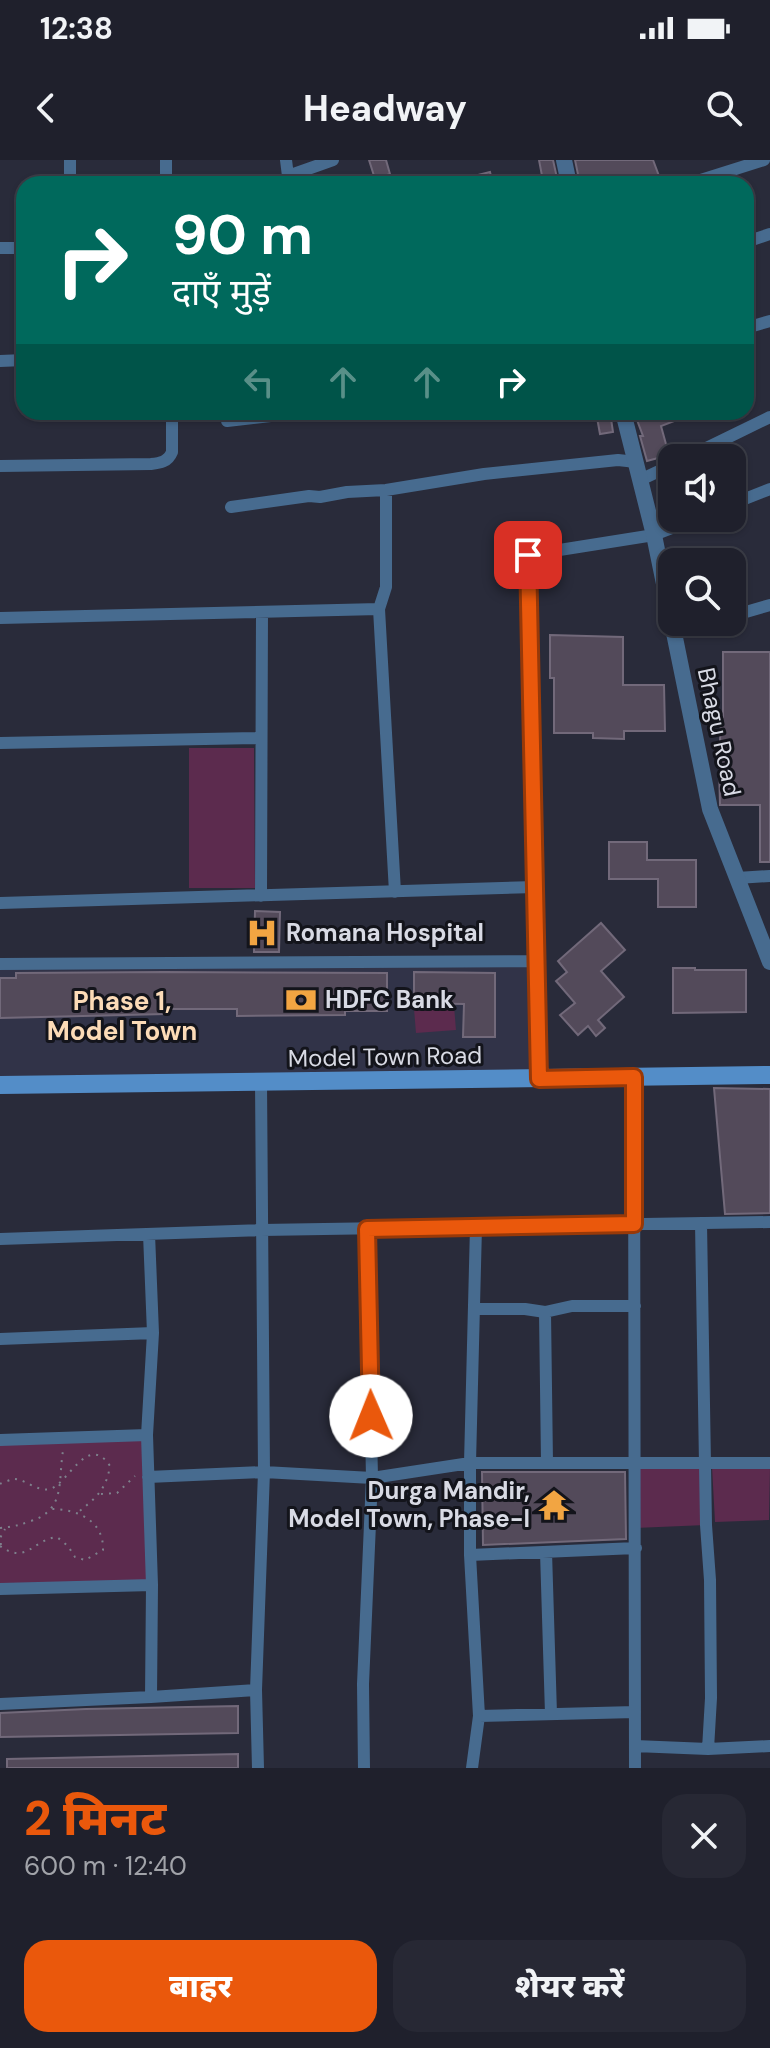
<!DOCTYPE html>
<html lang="hi">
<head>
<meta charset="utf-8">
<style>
  body { margin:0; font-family:"DM Sans","Noto Sans Devanagari",sans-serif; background:#272834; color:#f1f3f6; height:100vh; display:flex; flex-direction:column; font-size:30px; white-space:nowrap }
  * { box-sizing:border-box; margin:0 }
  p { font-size:26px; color:#a1a3a9 }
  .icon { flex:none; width:44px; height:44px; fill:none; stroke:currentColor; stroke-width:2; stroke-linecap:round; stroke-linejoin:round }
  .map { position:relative; height:1608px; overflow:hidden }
  .panel { display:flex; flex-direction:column; background:#1f202c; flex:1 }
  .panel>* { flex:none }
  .banner { position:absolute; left:16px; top:16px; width:738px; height:244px; border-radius:24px; box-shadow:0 2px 6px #0004,0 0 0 2px #3c3e48; background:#00695c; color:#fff; overflow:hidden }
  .fabs { position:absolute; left:658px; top:284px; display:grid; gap:16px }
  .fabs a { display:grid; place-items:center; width:88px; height:88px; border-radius:16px; background:#1f202c; box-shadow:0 2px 6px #0004,0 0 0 2px #3c3e48; font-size:40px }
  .pin { position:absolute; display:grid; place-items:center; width:68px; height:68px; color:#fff; margin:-34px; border-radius:16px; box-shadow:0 4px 12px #0006 }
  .me { position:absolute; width:88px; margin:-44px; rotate:359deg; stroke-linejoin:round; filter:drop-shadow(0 0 6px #0008) }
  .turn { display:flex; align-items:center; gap:28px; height:168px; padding:0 24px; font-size:36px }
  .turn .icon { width:104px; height:104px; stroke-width:2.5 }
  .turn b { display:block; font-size:56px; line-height:68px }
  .lanes { display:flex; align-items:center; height:76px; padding:0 24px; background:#0003; justify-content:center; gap:40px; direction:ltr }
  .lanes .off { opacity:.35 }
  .round { display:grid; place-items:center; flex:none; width:84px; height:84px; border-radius:24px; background:#272834 }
  .head { display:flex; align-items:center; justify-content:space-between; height:136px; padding:0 24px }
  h1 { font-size:48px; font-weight:800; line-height:60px; color:#ea580c }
  .button { display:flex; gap:16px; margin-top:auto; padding:16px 24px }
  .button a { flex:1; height:92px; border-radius:24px; background:#ea580c; color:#fff; font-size:32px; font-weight:800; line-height:92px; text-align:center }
  .button a+a { background:#272834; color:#f1f3f6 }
  .status { display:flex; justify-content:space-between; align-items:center; height:56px; padding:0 40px; background:#1f202c; direction:ltr }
  .status svg { height:22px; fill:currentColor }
  header { display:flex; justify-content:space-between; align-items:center; height:104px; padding:0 24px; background:#1f202c; font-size:36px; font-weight:800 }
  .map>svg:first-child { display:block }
</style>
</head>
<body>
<div class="status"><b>12:38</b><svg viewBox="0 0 49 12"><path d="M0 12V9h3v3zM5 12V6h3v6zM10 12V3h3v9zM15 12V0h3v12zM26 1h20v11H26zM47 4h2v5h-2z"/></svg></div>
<header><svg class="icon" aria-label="back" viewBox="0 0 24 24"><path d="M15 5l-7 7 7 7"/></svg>Headway<svg class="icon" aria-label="search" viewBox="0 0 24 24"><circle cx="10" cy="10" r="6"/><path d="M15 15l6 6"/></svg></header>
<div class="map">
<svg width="770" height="1608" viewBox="0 0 770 1608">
  <rect width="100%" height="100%" fill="#292b3a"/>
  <path fill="#313348" d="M537 801 539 919 0 925V804Z"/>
  <path fill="#5c2b4e" d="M189 588H254L255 728H189Z
    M454 846 456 870 416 873 414 849Z
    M147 1275 152 1425 0 1429V1280Z
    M632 1303H706V1365L635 1368Z
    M712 1307H770L769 1360 715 1362Z"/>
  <path fill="#534a5a" stroke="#72697a" stroke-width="2" d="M369 0H386L390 14 375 19Z
    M539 0H553L557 18 543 21Z
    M575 0H653L662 24H580Z
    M490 12 493 24H458V20Z
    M596 252H610L613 272 600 274Z
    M634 252H673L677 260 661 266 669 295 647 301 640 276H643Z
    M550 475 623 477V525H664L665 571H624V579L593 578V573H554V518H550Z
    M723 492H770V702H760V645H720L719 605 721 557H723Z
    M609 682H647V700H696V747H658V719H609Z
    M255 751 280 752 279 792H254Z
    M601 763 625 790 601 811 624 837 598 860 605 868 596 876 588 866 578 875 560 855 575 843 556 821 567 812 558 801Z
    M673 808H695V810H746V852L673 853Z
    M164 812 387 813V851H345V855L237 856V849H165V854L0 858V818H16V813Z
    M414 812 495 813V877H463L464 844 414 843Z
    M714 928 770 929V1053L725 1054Z
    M482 1312H625L626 1379 483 1385Z
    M238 1546V1573L0 1577V1553L86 1549Z
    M238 1594V1608H7V1599Z"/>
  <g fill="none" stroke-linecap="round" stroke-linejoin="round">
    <path stroke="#7e808c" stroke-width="2" stroke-dasharray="2 6" stroke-linecap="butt" d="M0 1324C1 1323 11 1320 12 1319 25 1318 36 1332 50 1329 68 1324 88 1272 110 1306 106 1330 96 1338 77 1353
      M101 1334 117 1333 135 1316
      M0 1368C12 1367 20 1365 31 1361 66 1350 58 1320 63 1291
      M1 1385 0 1378 5 1369
      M0 1386C27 1405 32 1380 57 1377L68 1386 75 1397 85 1400 103 1390C104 1361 78 1349 51 1349"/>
    <path stroke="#476b8f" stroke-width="12" d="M70 0V24
      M166 0V24
      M286 0 288 16 333 0
      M688 24 764 0
      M746 82 770 74
      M0 88H24
      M746 168 770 161
      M0 201 24 200
      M227 261 305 252
      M686 298 770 257
      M0 306 151 304C160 303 168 302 172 292V252
      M640 320 672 305
      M732 344 770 329
      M231 347 309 336 320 337 347 332 386 330 484 314 618 300 636 302
      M379 449 386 427V330
      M732 456 770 445
      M0 458 379 449 395 732
      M674 473 712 462
      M0 583 260 578
      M737 718 770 716
      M261 736 262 452
      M0 743 535 727
      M0 804 537 801
      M634 917 635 1608
      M539 919 528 395 654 375 698 358
      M149 1074 153 1173 147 1275 152 1425 151 1537
      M0 1079 262 1070 770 1062
      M474 1149H525L545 1152 572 1146H635
      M545 1152 547 1303
      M0 1179 153 1173
      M0 1280 147 1275
      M148 1317 264 1312 372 1318 470 1303H770
      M546 1392 551 1554
      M470 1395 636 1388
      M0 1429 152 1425
      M0 1544 151 1537 256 1530
      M479 1556 635 1552
      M635 1586 708 1589 711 1538 710 1420 706 1365 701 1063
      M708 1589 770 1586
      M258 1608 256 1530 264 1312 261 922
      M364 1608 363 1524 372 1318 367 1069
      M472 1608 479 1556 470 1395V1303L476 1067"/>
    <path stroke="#476b8f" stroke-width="16" d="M564 0 569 24
      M623 252 654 375 710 649 770 802"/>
    <path stroke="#538dc8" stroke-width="18" d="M0 925 770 915"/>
  </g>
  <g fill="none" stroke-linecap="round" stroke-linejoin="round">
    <defs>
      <path id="route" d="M371 1256 367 1069 634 1064V917L539 919 528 395"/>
    </defs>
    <use href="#route" stroke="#983908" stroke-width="20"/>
    <use href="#route" stroke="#ea580c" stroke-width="14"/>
  </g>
  <defs>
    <symbol id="hospital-bare" viewBox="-9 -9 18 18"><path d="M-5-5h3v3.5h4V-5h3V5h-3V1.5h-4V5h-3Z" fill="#f2a542" stroke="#13141b" stroke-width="2.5" paint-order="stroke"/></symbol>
    <symbol id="bank-bare" viewBox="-9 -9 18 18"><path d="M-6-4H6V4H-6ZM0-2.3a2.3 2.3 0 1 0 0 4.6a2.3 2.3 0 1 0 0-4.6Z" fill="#f2a542" stroke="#13141b" stroke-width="2.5" paint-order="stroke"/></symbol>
    <symbol id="temple-bare" viewBox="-9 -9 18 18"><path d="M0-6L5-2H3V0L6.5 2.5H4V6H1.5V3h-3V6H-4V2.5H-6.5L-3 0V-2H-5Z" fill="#f2a542" stroke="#13141b" stroke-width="2.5" paint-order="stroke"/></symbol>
  </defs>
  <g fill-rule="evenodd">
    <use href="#hospital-bare" x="240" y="751" width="44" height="44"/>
    <use href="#bank-bare" x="279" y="818" width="44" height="44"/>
    <use href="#temple-bare" x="532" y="1323" width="44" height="44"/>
  </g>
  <g text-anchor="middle" stroke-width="6" stroke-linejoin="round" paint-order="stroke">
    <g font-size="24" fill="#d8dae4" stroke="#13141b">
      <text transform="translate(719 572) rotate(78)" y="8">Bhagu Road</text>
      <text transform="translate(385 897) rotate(-1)" y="8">Model Town Road</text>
    </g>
    <g font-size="24" font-weight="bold" fill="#d8dae4" stroke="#13141b" text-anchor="start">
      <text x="286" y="781">Romana Hospital</text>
      <text x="325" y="848">HDFC Bank</text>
      <text x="530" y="1339" text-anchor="end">Durga Mandir,<tspan x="530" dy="28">Model Town, Phase-I</tspan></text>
    </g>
    <g font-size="26" font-weight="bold" fill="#fcdbb7" stroke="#13141b">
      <text x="122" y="850">Phase 1,<tspan x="122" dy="30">Model Town</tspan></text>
    </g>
  </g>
</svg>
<div class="fabs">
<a><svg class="icon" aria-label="sound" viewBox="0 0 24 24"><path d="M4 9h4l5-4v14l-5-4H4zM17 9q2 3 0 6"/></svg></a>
<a><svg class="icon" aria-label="search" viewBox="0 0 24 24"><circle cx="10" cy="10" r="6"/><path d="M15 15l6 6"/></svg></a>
</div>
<div class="pin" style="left:528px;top:395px;background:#d93025"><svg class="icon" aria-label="arrive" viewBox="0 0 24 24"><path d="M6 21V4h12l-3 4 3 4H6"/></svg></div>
<svg class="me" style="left:371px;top:1256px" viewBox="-20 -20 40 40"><circle r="19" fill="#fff"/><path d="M0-13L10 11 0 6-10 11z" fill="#ea580c"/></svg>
<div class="banner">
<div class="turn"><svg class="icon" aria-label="right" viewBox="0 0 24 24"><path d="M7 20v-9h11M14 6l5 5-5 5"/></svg><div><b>90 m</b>दाएँ मुड़ें</div></div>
<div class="lanes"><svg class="icon off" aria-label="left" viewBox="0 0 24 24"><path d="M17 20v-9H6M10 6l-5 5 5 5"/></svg><svg class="icon off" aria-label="ahead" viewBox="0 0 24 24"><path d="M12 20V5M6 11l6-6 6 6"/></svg><svg class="icon off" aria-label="ahead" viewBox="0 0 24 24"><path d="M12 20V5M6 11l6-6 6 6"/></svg><svg class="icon" aria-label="right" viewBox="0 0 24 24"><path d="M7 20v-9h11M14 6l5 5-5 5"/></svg></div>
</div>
</div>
<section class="panel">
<div class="head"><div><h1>2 मिनट</h1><p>600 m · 12:40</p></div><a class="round"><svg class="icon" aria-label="close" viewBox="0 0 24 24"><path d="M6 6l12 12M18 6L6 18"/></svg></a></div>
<div class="button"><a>बाहर</a><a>शेयर करें</a></div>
</section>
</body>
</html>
